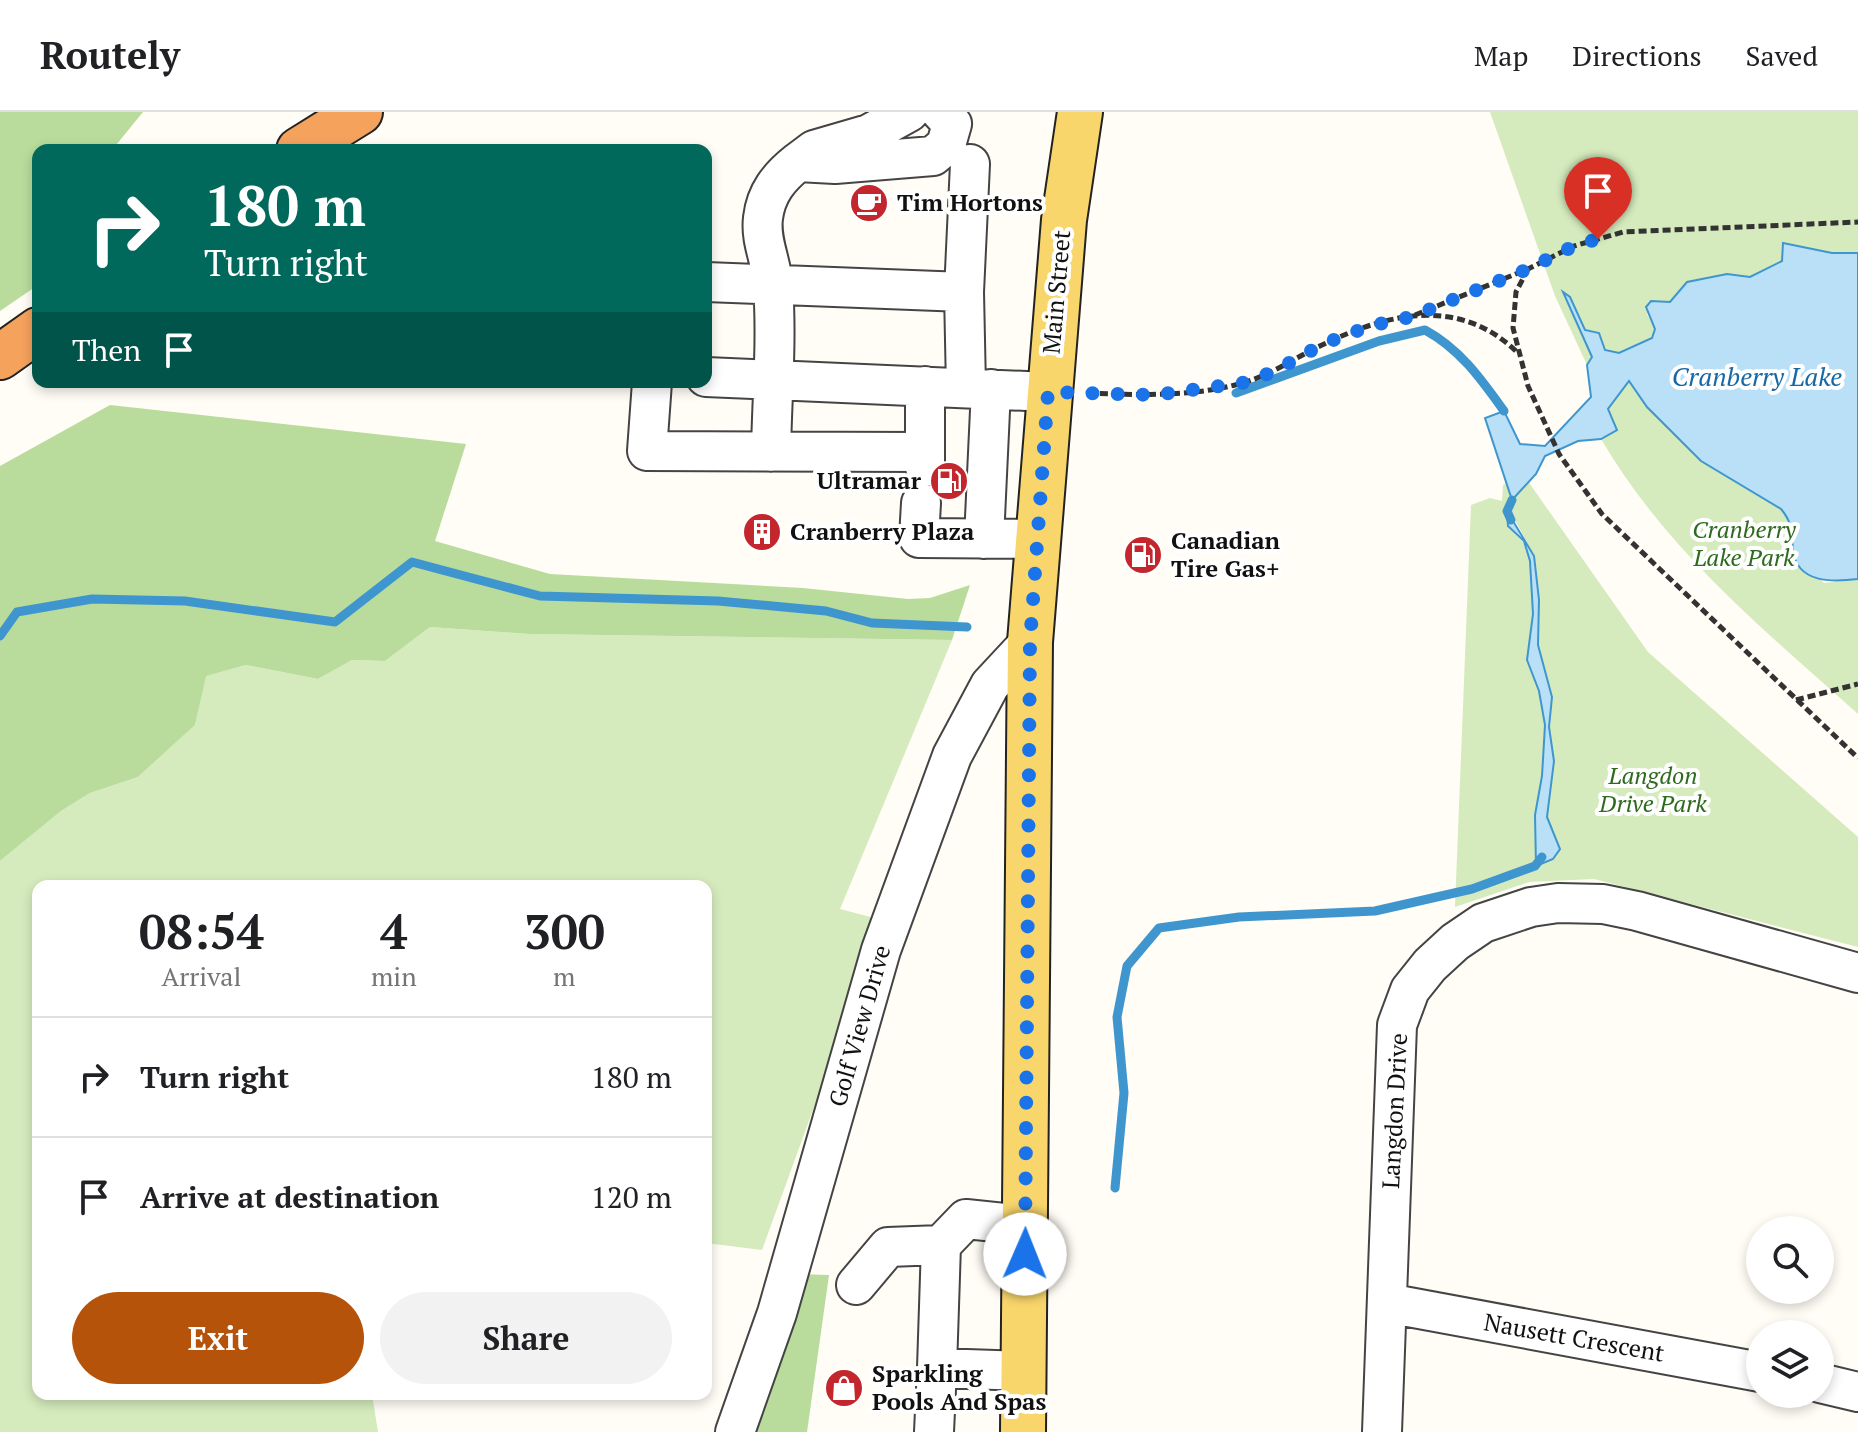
<!DOCTYPE html>
<html lang="en">
<head>
<meta charset="utf-8">
<style>
  body { margin:0; font-family:"PT Serif",serif; background:#f2f2f2; color:#202124; height:100vh; display:flex; flex-direction:column; font-size:30px; white-space:nowrap }
  * { box-sizing:border-box; margin:0 }
  p { font-size:26px; color:#757577 }
  .icon { flex:none; width:44px; height:44px; fill:none; stroke:currentColor; stroke-width:2; stroke-linecap:round; stroke-linejoin:round }
  .map { position:relative; flex:1; overflow:hidden }
  .details { position:absolute; left:32px; top:768px; width:680px; height:520px; display:flex; flex-direction:column; background:#fff; border-radius:16px; box-shadow:0 4px 12px #0003 }
  .details>* { flex:none }
  .banner { position:absolute; left:32px; top:32px; width:680px; height:244px; border-radius:16px; box-shadow:0 4px 12px #0003; background:#00695c; color:#fff; overflow:hidden }
  .buttons { position:absolute; left:1746px; top:1104px; display:grid; gap:16px }
  .buttons a { display:grid; place-items:center; width:88px; height:88px; border-radius:50%; background:#fff; box-shadow:0 4px 12px #0003; font-size:40px }
  .pin { position:absolute; display:grid; place-items:center; width:68px; height:68px; color:#fff; margin:-82px -34px; border-radius:50% 50% 50% 0; rotate:-45deg; box-shadow:0 0 8px #0007 }
  .pin .icon { rotate:45deg }
  .me { position:absolute; width:88px; margin:-44px; rotate:1deg; stroke-linejoin:round; filter:drop-shadow(0 0 6px #0008) }
  .turn { display:flex; align-items:center; gap:28px; height:168px; padding:0 40px; font-size:36px }
  .turn .icon { width:104px; height:104px; stroke-width:2.5 }
  .turn b { display:block; font-size:56px; line-height:68px }
  .then { display:flex; align-items:center; height:76px; padding:0 40px; background:#0003; gap:16px; font-size:30px }
  .eta { display:flex; justify-content:space-evenly; align-items:center; height:136px; text-align:center }
  .eta b { font-size:48px; font-weight:600; line-height:56px }
  .primary-button { display:flex; gap:16px; margin-top:auto; padding:16px 40px }
  .primary-button a { flex:1; height:92px; border-radius:48px; background:#b45309; color:#fff; font-size:32px; font-weight:600; line-height:92px; text-align:center }
  .primary-button a+a { background:#f2f2f2; color:#202124 }
  ul { padding:0; list-style:none }
  li { display:flex; align-items:center; gap:24px; height:120px; padding:0 40px; border-top:2px solid #e0e0e0 }
  li div { flex:1 }
  li b { display:block; font-size:30px }
  li em { font-style:normal }
  header { display:flex; align-items:center; gap:48px; box-sizing:border-box; height:112px; padding:0 40px; background:#fff; border-bottom:2px solid #e0e0e0 }
  header strong { font-size:38px }
  nav { display:flex; gap:44px; margin-inline-start:auto; font-size:28px }
  .map>svg:first-child { display:block }
</style>
</head>
<body>
<header>
<strong>Routely</strong>
<nav><a>Map</a><a>Directions</a><a>Saved</a></nav>
</header>
<div class="map">
<svg width="1858" height="1320" viewBox="0 0 1858 1320">
  <rect width="100%" height="100%" fill="#fffdf5"/>
  <path fill="#d5ebbd" fill-rule="evenodd" d="M1490 0H1858V141H1832L1783 131 1782 149C1774 157 1760 159 1750 165L1732 162 1683 174 1670 190 1657 189 1647 202 1655 217 1651 226 1618 241H1608L1596 220 1585 218 1570 185 1563 180 1592 245 1587 253 1555 184Z
    M1629 269C1672 333 1717 359 1781 397L1791 408 1793 442 1824 471 1858 467V602C1763 517 1666 438 1601 327L1617 318 1607 297Z
    M1517 365H1525L1648 540 1858 725V835L1594 767 1529 770 1455 795 1471 393 1490 386 1502 389 1503 373ZM1507 400 1514 406 1534 444 1539 488 1538 533 1552 584 1549 614 1554 649 1547 705 1560 738 1536 754 1535 703 1542 664 1545 613 1539 579 1527 548 1533 502 1530 454 1527 434 1509 416Z
    M430 515 529 522 952 528 840 797 882 808 762 1138 706 1131V774H38V1282H372L378 1320H0V749L61 699 90 681 138 665 195 613 205 564 246 553 318 567 352 548 385 549Z"/>
  <path fill="#b9dc9c" d="M0 0H143L112 38H38V173L0 199Z
    M110 293 466 332 435 429 550 462 803 476 908 487 930 486 970 473 952 528 529 522 430 515 385 549 352 548 318 567 246 553 206 564 195 613 138 665 90 681 61 699 0 749V354Z
    M797 1162 829 1163 807 1320H742Z"/>
  <path fill="#b9e0f7" stroke="#3f96cf" stroke-width="2" d="M1783 131 1832 141H1858V467C1833 470 1797 472 1793 438 1791 420 1793 411 1781 397L1701 349 1647 295 1629 269 1608 297 1617 318 1601 327 1578 329 1545 344 1536 362 1512 388 1485 306 1504 299 1520 332 1545 334 1591 285 1587 253 1592 245 1563 180 1570 185 1585 218 1599 221 1605 238 1619 241 1652 226 1655 217 1646 195 1651 189 1670 190 1687 170 1727 162 1750 165 1782 149Z
    M1507 399 1534 444 1539 488 1538 533 1552 585 1549 615 1554 649 1547 705 1560 737 1553 747 1536 754 1535 703 1542 664 1545 613 1539 579 1527 548 1533 502 1530 449 1524 429 1508 414Z"/>
  <g fill="none" stroke-linecap="round" stroke-linejoin="round">
    <path stroke="#3f96cf" stroke-width="9" d="M1236 281 1379 229 1425 218C1460 237 1481 267 1504 299
      M1511 408 1507 399 1512 388
      M0 524 17 500 92 487 185 489 335 510 412 450 540 484 718 489 826 499 872 511 967 515
      M1115 1076 1124 981 1117 905 1127 854 1159 816 1239 805 1375 799 1472 777 1535 754 1542 745"/>
    <defs>
      <path id="minor" d="M909 0 869 22 814 38 798 50 835 52 933 44 946 33 952 12 941 0
        M706 170 964 180 970 52
        M964 180 966 276
        M706 265 1048 280
        M652 270 647 339 925 340
        M771 340C772 285 777 228 773 173 772 150 760 130 763 106 766 81 779 65 798 50
        M925 355V274
        M921 391 919 426 1037 427
        M984 427 991 277
        M856 1173 888 1135 941 1133
        M1387 1191 1760 1260
        M1024 1259 937 1256 941 1133 966 1107 1025 1113
        M1820 1271 1858 1280
        M735 1320 777 1201 881 838 952 644 990 573 1030 530
        M934 1320 937 1256
        M1382 1320 1397 913 1410 878 1430 853 1455 830 1483 811 1531 795 1558 791 1603 792 1637 799 1858 861"/>
      <path id="major" d="M1023 1320 1030 530 1064 108 1080 0"/>
      <path id="highway" d="M299 38 360 0
        M0 245 38 218"/>
    </defs>
    <use href="#minor" stroke="#444" stroke-width="42"/>
    <use href="#major" stroke="#222" stroke-width="48"/>
    <use href="#highway" stroke="#222" stroke-width="48"/>
    <path stroke="#333" stroke-width="5" stroke-dasharray="8 4" stroke-linecap="butt" d="M1528 157 1516 180 1513 216 1528 274 1559 342 1602 402 1858 646
      M1415 203 1528 157 1574 134 1623 120 1858 110
      M1088 281C1138 283 1190 285 1239 272 1270 264 1294 246 1322 233 1390 200 1461 184 1519 242
      M1796 588 1858 572"/>
    <use href="#minor" stroke="#fff" stroke-width="38"/>
    <use href="#major" stroke="#f9d66b" stroke-width="44"/>
    <use href="#highway" stroke="#f5a25d" stroke-width="44"/>
  </g>
  <g fill="none" stroke-linecap="round" stroke-linejoin="round">
    <path stroke="#1a73e8" stroke-width="14" stroke-dasharray="0 25.2" d="M1025 1142 1030 530 1048 280 1155 283 1242 271 1273 260 1323 232 1370 214 1411 205 1528 157 1574 134 1598 127"/>
  </g>
  <defs>
    <symbol id="cafe-disc" viewBox="-11 -11 22 22"><circle r="9.5" fill="#c4262e" stroke="#fff"/><path d="M-5.5-4.5H6V0H3Q3 3.5 0 3.5H-2.5Q-5.5 3.5-5.5 0ZM3-3.2v2h1.7v-2ZM-6 4.5H4V6H-6Z" fill="#fff"/></symbol>
    <symbol id="fuel-disc" viewBox="-11 -11 22 22"><circle r="9.5" fill="#c4262e" stroke="#fff"/><path d="M-5.5-6h7V0h2V4h1.3V-2.5L3-4.5l.8-.8L6-3V5H2.5V1h-1V6h-7ZM-4.2-4.7v3.2H.2V-4.7Z" fill="#fff"/></symbol>
    <symbol id="building-disc" viewBox="-11 -11 22 22"><circle r="9.5" fill="#c4262e" stroke="#fff"/><path d="M-4-6H4V6H1V3H-1V6H-4ZM-2.5-4.3h1.7v1.8h-1.7ZM.8-4.3h1.7v1.8H.8ZM-2.5-1h1.7V.8h-1.7ZM.8-1h1.7V.8H.8Z" fill="#fff"/></symbol>
    <symbol id="shop-disc" viewBox="-11 -11 22 22"><circle r="9.5" fill="#c4262e" stroke="#fff"/><path d="M-5-2.5h2.3a2.7 3.5 0 0 1 5.4 0H5L5.5 6h-11ZM-1.5-2.5h3a1.5 2.3 0 0 0-3 0Z" fill="#fff"/></symbol>
  </defs>
  <g fill-rule="evenodd">
    <use href="#cafe-disc" x="847" y="69" width="44" height="44"/>
    <use href="#fuel-disc" x="927" y="347" width="44" height="44"/>
    <use href="#building-disc" x="740" y="398" width="44" height="44"/>
    <use href="#fuel-disc" x="1121" y="421" width="44" height="44"/>
    <use href="#shop-disc" x="822" y="1254" width="44" height="44"/>
  </g>
  <g text-anchor="middle" stroke-width="8" stroke-linejoin="round" paint-order="stroke">
    <g font-size="24" font-weight="bold" fill="#111" stroke="#fff" text-anchor="start">
      <text x="897" y="99">Tim Hortons</text>
      <text x="921" y="377" text-anchor="end">Ultramar</text>
      <text x="790" y="428">Cranberry Plaza</text>
      <text x="1171" y="437">Canadian<tspan x="1171" dy="28">Tire Gas+</tspan></text>
      <text x="872" y="1270">Sparkling<tspan x="872" dy="28">Pools And Spas</tspan></text>
    </g>
    <g font-size="24" fill="#111" stroke="#fff">
      <text transform="translate(1057 180) rotate(-85)" y="8">Main Street</text>
      <text transform="translate(860 914) rotate(-74)" y="8">Golf View Drive</text>
      <text transform="translate(1395 999) rotate(-87)" y="8">Langdon Drive</text>
      <text transform="translate(1574 1226) rotate(10)" y="8">Nausett Crescent</text>
    </g>
    <g font-size="24" font-style="italic" fill="#2f6b1f" stroke="#fff">
      <text x="1744" y="426">Cranberry<tspan x="1744" dy="28">Lake Park</tspan></text>
      <text x="1653" y="672">Langdon<tspan x="1653" dy="28">Drive Park</tspan></text>
    </g>
    <g font-size="26" font-style="italic" fill="#1768a6" stroke="#fff">
      <text x="1757" y="274">Cranberry Lake</text>
    </g>
  </g>
</svg>
<div class="buttons">
<a><svg class="icon" aria-label="search" viewBox="0 0 24 24"><circle cx="10" cy="10" r="6"/><path d="M15 15l6 6"/></svg></a>
<a><svg class="icon" aria-label="layers" viewBox="0 0 24 24"><path d="M12 4l9 5-9 5-9-5zM3 14l9 5 9-5"/></svg></a>
</div>
<div class="pin" style="left:1598px;top:127px;background:#d93025"><svg class="icon" aria-label="arrive" viewBox="0 0 24 24"><path d="M6 21V4h12l-3 4 3 4H6"/></svg></div>
<svg class="me" style="left:1025px;top:1142px" viewBox="-20 -20 40 40"><circle r="19" fill="#fff"/><path d="M0-13L10 11 0 6-10 11z" fill="#1a73e8"/></svg>
<div class="banner">
<div class="turn"><svg class="icon" aria-label="right" viewBox="0 0 24 24"><path d="M7 20v-9h11M14 6l5 5-5 5"/></svg><div><b>180 m</b>Turn right</div></div>
<div class="then">Then<svg class="icon" aria-label="arrive" viewBox="0 0 24 24"><path d="M6 21V4h12l-3 4 3 4H6"/></svg></div>
</div>
<section class="details">
<div class="eta">
<div><b>08:54</b><p>Arrival</p></div>
<div><b>4</b><p>min</p></div>
<div><b>300</b><p>m</p></div>
</div>
<ul>
<li><svg class="icon" aria-label="right" viewBox="0 0 24 24"><path d="M7 20v-9h11M14 6l5 5-5 5"/></svg><div><b>Turn right</b></div><em>180 m</em></li>
<li><svg class="icon" aria-label="arrive" viewBox="0 0 24 24"><path d="M6 21V4h12l-3 4 3 4H6"/></svg><div><b>Arrive at destination</b></div><em>120 m</em></li>
</ul>
<div class="primary-button"><a>Exit</a><a>Share</a></div>
</section>
</div>
</body>
</html>
